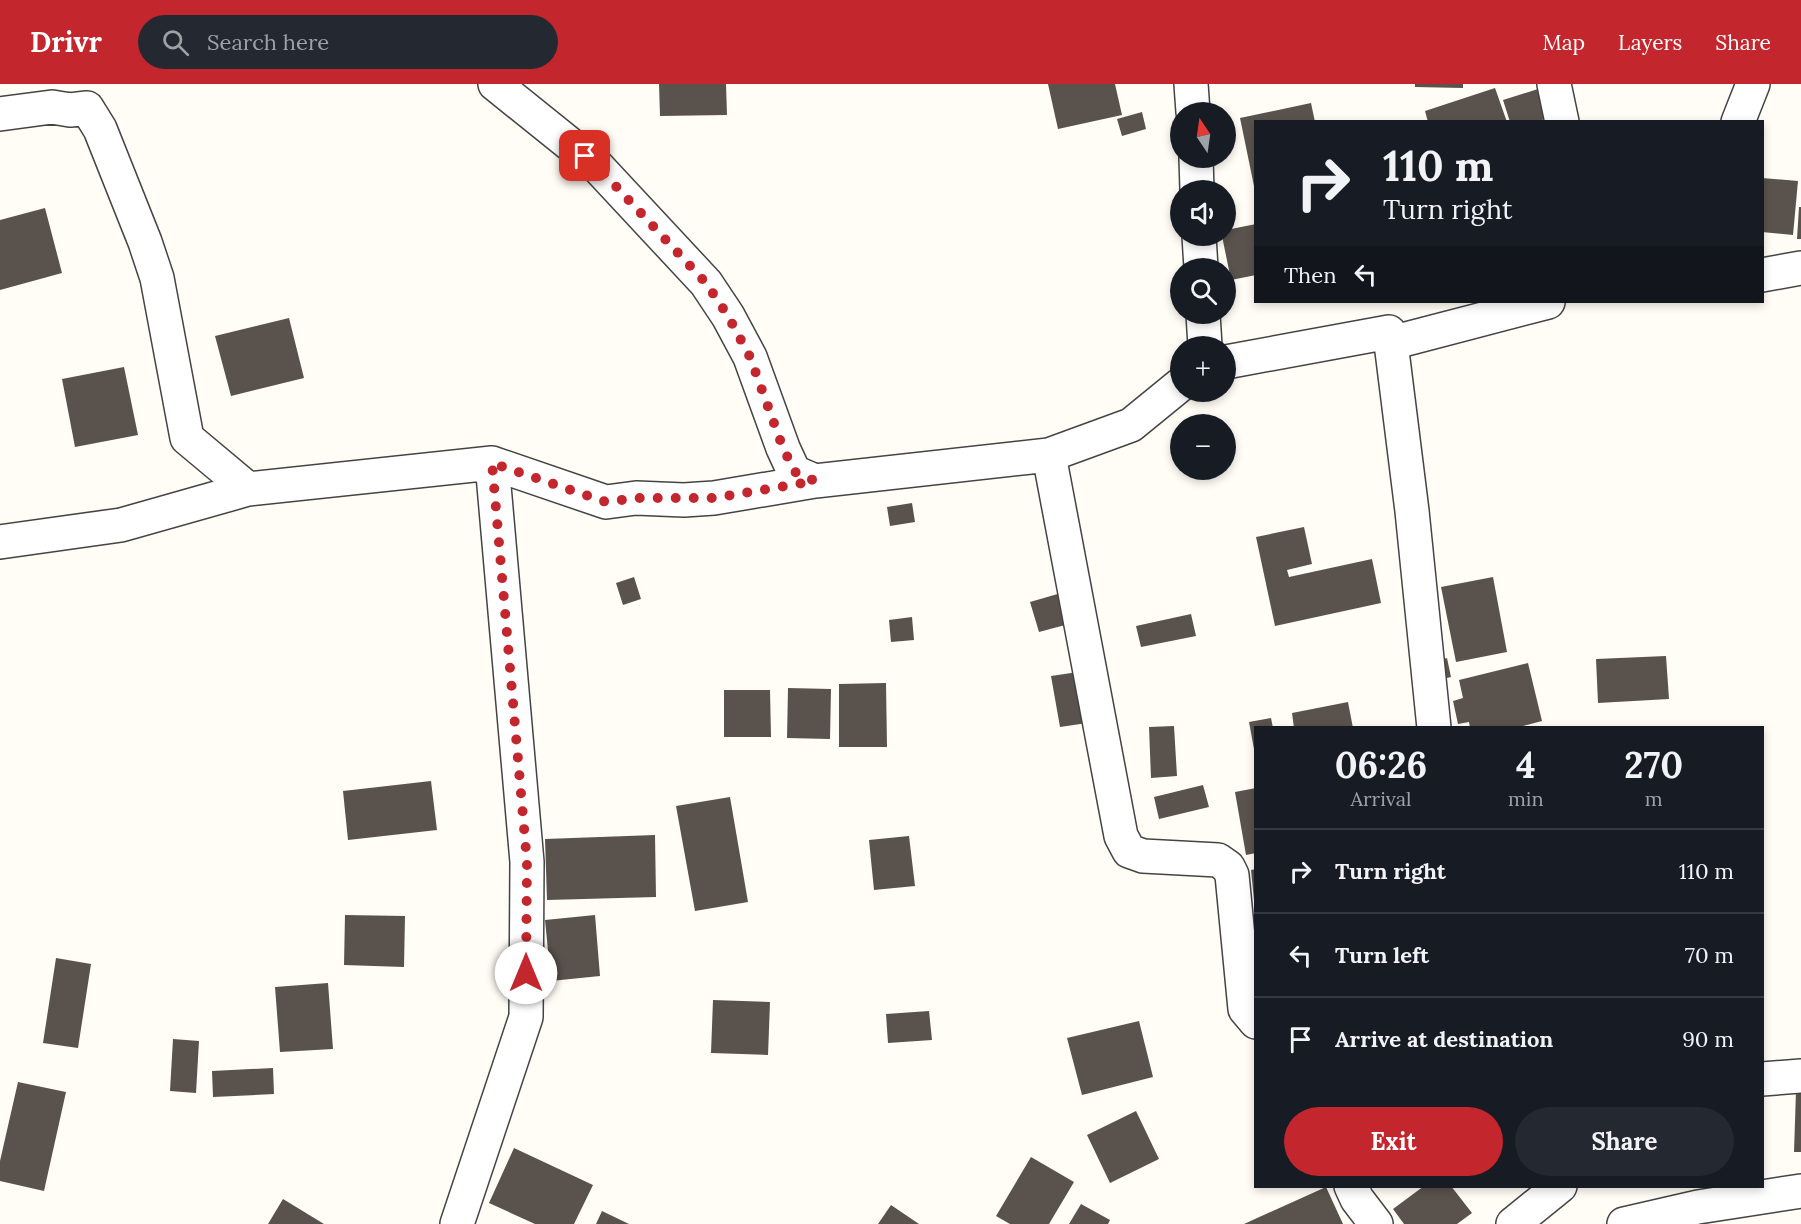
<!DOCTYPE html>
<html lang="en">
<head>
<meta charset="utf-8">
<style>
  body { margin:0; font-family:Lora,serif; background:#242831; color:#f1f3f6; height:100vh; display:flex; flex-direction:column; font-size:22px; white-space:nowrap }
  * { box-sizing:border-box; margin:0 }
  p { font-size:20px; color:#9ea1a6 }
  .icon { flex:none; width:33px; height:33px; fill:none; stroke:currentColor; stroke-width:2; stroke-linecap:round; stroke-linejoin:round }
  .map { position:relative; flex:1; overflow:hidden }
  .details { position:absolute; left:1254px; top:642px; width:510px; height:462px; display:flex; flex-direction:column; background:#171b24; border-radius:0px; box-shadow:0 3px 9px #0003 }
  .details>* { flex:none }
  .top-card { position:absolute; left:1254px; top:36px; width:510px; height:183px; border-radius:0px; box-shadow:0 3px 9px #0003; background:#171b24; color:#f1f3f6; overflow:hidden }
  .needle { width:39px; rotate:347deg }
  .controls { position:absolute; left:1170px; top:18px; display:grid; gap:12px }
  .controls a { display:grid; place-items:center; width:66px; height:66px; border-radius:50%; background:#171b24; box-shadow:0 3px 9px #0003; font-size:30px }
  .pin { position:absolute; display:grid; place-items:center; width:51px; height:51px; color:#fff; margin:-26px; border-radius:12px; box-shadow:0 3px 9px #0006 }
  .me { position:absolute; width:66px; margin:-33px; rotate:0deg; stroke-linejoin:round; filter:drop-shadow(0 0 4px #0008) }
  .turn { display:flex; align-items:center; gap:21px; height:126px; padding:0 30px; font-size:27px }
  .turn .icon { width:78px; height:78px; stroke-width:2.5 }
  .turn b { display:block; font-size:42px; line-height:51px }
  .then { display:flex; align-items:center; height:57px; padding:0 30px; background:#0003; gap:12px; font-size:22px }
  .eta { display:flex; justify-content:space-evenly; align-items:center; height:102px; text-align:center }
  .eta b { font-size:36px; font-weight:800; line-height:42px }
  .primary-button { display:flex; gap:12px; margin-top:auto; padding:12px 30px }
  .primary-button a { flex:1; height:69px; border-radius:36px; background:#c4262e; color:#fff; font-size:24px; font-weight:800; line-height:69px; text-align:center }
  .primary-button a+a { background:#242831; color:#f1f3f6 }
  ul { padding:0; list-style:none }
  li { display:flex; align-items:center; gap:18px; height:84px; padding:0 30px; border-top:2px solid #363941 }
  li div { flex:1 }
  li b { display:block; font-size:22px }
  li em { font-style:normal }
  header { display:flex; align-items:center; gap:36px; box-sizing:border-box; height:84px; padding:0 30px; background:#c4262e; color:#fff }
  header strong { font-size:28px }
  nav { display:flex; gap:33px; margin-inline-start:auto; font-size:21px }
  .search { width:420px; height:54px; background:#242831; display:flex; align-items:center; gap:15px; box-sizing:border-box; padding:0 21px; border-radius:33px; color:#9ea1a6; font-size:22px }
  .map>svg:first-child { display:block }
</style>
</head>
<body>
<header>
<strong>Drivr</strong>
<div class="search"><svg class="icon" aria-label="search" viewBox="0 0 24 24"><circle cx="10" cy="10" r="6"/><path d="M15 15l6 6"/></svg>Search here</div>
<nav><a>Map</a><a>Layers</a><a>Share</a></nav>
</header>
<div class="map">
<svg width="1801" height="1140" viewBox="0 0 1801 1140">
  <rect width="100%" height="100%" fill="#fffdf5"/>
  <path fill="#5a524d" d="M659 0H726L727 31 660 32Z
    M1048 0H1115L1122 31 1058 45Z
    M1415 0H1463V4L1415 3Z
    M1495 4 1507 38H1428L1425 27Z
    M1538 5 1547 34 1537 38H1510L1503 16Z
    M1311 19 1315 38H1256L1254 102 1240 34Z
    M1142 28 1146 45 1122 52 1117 35Z
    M1762 94 1798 97 1793 151 1762 148Z
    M1799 123H1801V155H1797Z
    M45 124 62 189 0 206V136Z
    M1256 140V191L1231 196 1222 152H1226V146Z
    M289 234 304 294 231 312 215 252Z
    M124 283 138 351 75 363 62 295Z
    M912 419 915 438 890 442 887 423Z
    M1304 443 1312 480 1287 486 1289 493 1372 475 1381 519 1275 542 1256 453Z
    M634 493 641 515 623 521 616 499Z
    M1493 493 1507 568 1456 578 1441 503Z
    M1061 509 1069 540 1039 548 1030 518Z
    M1191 530 1196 552 1141 563 1136 542Z
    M912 533 914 556 891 558 889 536Z
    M1666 572 1669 615 1598 619 1596 575Z
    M1447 574 1451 593 1438 596 1433 578Z
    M1528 579 1542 637 1515 644H1470L1469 638 1458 640 1453 617 1463 614 1459 596Z
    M1078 588 1087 639 1060 643 1051 592Z
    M886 599 887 663H839V600Z
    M788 604 831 605 830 655 787 654Z
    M724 606H770L771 653H724Z
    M1348 618 1353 644H1294L1292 629Z
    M1271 634 1273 644H1256L1254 665 1249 638Z
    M1174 642 1177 692 1151 694 1149 643Z
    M431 697 437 746 348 756 343 707Z
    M1203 701 1209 723 1159 735 1154 713Z
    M1256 704V769L1246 771 1235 708Z
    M730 713 748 818 695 827 676 722Z
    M655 751 656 813 547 816 545 755Z
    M909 752 915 802 874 806 869 756Z
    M1256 785V816H1254L1251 786Z
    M345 831 405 832 404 883 344 881Z
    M595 831 600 892 551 897 545 836Z
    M56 874 91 880 78 964 43 959Z
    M328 899 333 965 280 968 275 903Z
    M713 916 770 918 768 971 711 969Z
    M929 927 932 956 888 959 886 930Z
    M1139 937 1153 993 1082 1011 1067 954Z
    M173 955 199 957 196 1009 170 1007Z
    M273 984 274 1010 213 1013 212 987Z
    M18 998 66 1008 44 1107 0 1097V1077Z
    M1796 1007H1801V1068H1794Z
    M1136 1027 1159 1075 1110 1099 1087 1051Z
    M514 1064 593 1101 574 1140H535L489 1119Z
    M1031 1073 1074 1098 1049 1140H1010L996 1132Z
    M1424 1102H1451L1472 1129 1457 1140H1404L1393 1125Z
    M1326 1103 1343 1140H1244Z
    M283 1115 324 1140H268Z
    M1081 1120 1110 1136 1108 1140H1069Z
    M891 1121 919 1140H878Z
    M602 1127 629 1140H596Z"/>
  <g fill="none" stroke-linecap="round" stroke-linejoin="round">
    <defs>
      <path id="minor" d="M495 0 597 82 706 199 728 232 750 273 783 364 794 388 815 397
        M1191 0 1193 28
        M1554 0 1562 38
        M0 30 52 23 70 26 87 24 100 45 145 158 157 194 187 354 248 405
        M1738 38 1753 0
        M1196 74 1197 106
        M1199 152 1201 184
        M1762 191 1801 184
        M1203 230 1205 262
        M1391 259 1412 427 1434 644
        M1226 278 1389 248 1391 259 1548 218
        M1049 371 1121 752 1129 767 1143 772 1218 776 1228 783 1232 791 1245 925 1256 938
        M0 458 121 441 248 405 492 379 606 418 636 414 684 416 714 414 815 397 1049 371 1131 341 1180 301
        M1762 995 1801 992
        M1351 1102 1357 1115 1376 1140
        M457 1140 526 933 527 778 492 379
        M1513 1140 1560 1102
        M1624 1140 1698 1123 1801 1107"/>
    </defs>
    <use href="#minor" stroke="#444" stroke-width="36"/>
    <use href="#minor" stroke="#fff" stroke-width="33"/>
  </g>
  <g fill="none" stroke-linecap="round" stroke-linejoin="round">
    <path stroke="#c4262e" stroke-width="10" stroke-dasharray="0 18" d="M526 889 527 778 492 379 606 418 636 414H714L815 397 795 388 783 364 750 273 728 232 706 199 597 82 585 72"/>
  </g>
</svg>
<div class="controls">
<a><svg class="needle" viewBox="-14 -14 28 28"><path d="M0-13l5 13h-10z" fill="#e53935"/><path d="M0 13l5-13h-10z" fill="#9ea1a6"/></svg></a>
<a><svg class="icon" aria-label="sound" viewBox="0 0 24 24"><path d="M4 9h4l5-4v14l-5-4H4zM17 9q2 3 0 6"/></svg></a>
<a><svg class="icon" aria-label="search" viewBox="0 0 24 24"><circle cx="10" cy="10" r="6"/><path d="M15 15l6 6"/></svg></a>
<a>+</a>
<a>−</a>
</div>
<div class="pin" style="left:585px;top:72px;background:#d93025"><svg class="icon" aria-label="arrive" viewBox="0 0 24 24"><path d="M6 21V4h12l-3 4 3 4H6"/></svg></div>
<svg class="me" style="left:526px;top:889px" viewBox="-20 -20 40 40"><circle r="19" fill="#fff"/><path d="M0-13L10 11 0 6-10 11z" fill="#c4262e"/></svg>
<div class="top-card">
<div class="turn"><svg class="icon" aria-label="right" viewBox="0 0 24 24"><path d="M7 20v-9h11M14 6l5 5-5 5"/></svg><div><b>110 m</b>Turn right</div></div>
<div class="then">Then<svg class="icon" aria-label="left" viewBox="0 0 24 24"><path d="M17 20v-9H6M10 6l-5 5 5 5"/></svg></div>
</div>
<section class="details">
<div class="eta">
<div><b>06:26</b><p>Arrival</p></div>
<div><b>4</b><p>min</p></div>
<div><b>270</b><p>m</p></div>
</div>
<ul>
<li><svg class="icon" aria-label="right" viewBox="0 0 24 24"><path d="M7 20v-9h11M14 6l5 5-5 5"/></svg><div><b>Turn right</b></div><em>110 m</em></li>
<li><svg class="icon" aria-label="left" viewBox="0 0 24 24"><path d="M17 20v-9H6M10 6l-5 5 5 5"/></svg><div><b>Turn left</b></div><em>70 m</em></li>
<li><svg class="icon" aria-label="arrive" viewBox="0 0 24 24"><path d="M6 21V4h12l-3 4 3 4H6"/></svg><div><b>Arrive at destination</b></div><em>90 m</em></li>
</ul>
<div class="primary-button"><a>Exit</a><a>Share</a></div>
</section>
</div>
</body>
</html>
